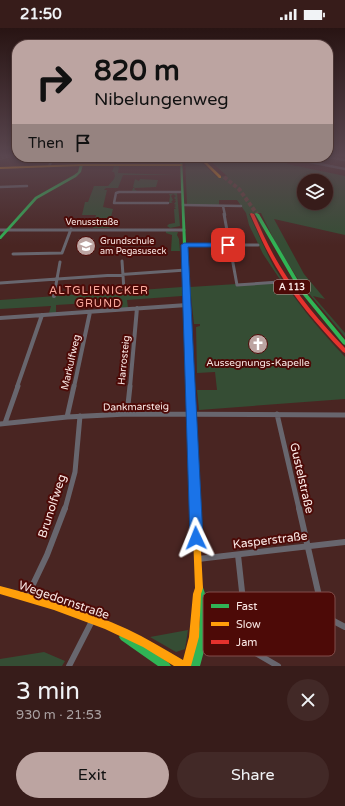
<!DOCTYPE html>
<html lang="en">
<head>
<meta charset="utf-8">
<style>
  body { margin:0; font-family:"Varela Round",sans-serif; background:#422927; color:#f1f3f6; height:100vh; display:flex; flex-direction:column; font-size:15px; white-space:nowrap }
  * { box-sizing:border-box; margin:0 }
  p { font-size:13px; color:#aaa1a2 }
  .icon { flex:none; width:22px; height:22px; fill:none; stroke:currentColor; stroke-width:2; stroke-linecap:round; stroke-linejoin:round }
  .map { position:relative; height:638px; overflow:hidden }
  .side { display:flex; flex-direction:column; background:#371c1a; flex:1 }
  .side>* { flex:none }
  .guide { position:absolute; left:12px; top:12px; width:321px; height:122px; border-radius:16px; box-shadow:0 2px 6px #0003,0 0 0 1px #513a39; background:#bca4a1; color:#111; overflow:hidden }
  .tools { position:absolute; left:297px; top:146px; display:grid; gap:8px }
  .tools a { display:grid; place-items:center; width:36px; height:36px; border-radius:50%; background:#371c1a; box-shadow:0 2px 6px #0003,0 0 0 1px #513a39; font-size:20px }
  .pin { position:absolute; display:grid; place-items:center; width:34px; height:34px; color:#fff; margin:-17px; border-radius:8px; box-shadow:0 2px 6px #0006 }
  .me { position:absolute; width:44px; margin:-22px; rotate:358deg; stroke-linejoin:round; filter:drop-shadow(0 0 3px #0008) }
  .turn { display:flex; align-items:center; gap:14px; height:84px; padding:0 16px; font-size:18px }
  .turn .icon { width:52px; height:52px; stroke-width:2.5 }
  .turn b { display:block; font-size:28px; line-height:34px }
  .then { display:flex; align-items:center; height:38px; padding:0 16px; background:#0003; gap:8px; font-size:15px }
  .round { display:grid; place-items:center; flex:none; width:42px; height:42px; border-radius:21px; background:#422927 }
  .head { display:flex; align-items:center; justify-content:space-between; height:68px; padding:0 16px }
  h1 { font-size:24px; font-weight:600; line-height:30px }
  .primary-button { display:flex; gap:8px; margin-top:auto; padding:8px 16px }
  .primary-button a { flex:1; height:46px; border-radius:24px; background:#bca4a1; color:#111; font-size:16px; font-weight:600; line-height:46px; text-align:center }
  .primary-button a+a { background:#422927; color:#f1f3f6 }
  .status { display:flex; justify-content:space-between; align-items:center; height:28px; padding:0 20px; background:#371c1a; direction:ltr }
  .status svg { height:11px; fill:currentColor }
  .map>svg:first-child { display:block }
</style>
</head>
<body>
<div class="status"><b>21:50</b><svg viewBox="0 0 49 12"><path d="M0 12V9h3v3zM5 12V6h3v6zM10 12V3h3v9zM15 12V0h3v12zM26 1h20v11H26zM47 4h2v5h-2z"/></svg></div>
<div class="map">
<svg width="345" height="638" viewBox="0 0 345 638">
  <rect width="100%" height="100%" fill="#492522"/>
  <path fill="#354d34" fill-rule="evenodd" d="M185 129H196L217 149 227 148 206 129H277L289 133 287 136 345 148V207L274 191 304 246 325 271 313 268 345 305V309L301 256 276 216 261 185 249 186C257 203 265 222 274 239 294 272 319 301 345 329V371L199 382 197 362H217L215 344 197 345 196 299 200 298V296H194L190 259 281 253 263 226 249 197 246 185 237 172H219V177H187ZM304 153H326V175H304Z
    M114 138H119L118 145 176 147H123L118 160H106L104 162H107L103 179 113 181 110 193 112 197 109 200H93L96 187H82L85 174H88L94 158H108L114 151 115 148 114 144H112Z
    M135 151 139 153 140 151 158 152 156 159 135 160 134 161 137 163H132L133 160H135L133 159Z
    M177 165 180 198 170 200 167 198 169 196 175 195 174 181H176L174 179H176L174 178 176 177 174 176 176 173H174L176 172 174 170 176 168 173 166 171 168 173 172 171 174 173 175H169L170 168 169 166Z
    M166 203 178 204 177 207 179 211 180 223H171L172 207 166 205Z
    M182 259V268L127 272 128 280H121L122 273 56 277V285H49L51 278 0 281V272Z
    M188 602 185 621 176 624 150 609Z
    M44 624 65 633 62 638H0V631Z"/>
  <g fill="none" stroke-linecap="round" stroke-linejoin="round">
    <path stroke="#64423f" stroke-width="4" stroke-dasharray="4 2" stroke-linecap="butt" d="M224 149 239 161 257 186"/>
    <path stroke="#68666e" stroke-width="2.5" d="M297 129 305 133 345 141
      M328 129 345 132
      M49 138 54 129
      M0 159 27 158
      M168 175H114L116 165 119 164H182
      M183 177 241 178
      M223 178 225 187"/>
    <path stroke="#68666e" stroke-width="3" d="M224 186 237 257 279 254
      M0 202H184
      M184 217H258
      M13 226 62 225 71 201
      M122 233 124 262
      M0 255 186 242
      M55 262 60 234"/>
    <path stroke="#68666e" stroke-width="4" d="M54 268 55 261
      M0 290 187 277
      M17 359 42 287
      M74 359 90 284
      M130 359 137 280"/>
    <path stroke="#68666e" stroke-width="5" d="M127 386 130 358
      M277 386 299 481
      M67 389 74 358
      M5 395 18 358
      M0 396 67 389 127 386 345 387
      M65 481 75 444 80 388"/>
    <path stroke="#68666e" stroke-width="6" d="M299 480 322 581 326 589 345 599
      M238 527 248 618 252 623 278 638
      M198 531 345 514
      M27 569 47 527 65 480
      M69 638 92 593"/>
    <path fill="#30b455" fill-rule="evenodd" d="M180 129H182L196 428 195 430 193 431 191 430 190 428Z
      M80 136 83 137 81 144 76 149 37 171 1 211H0V208L35 169 74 147 78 144Z
      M256 185 259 186 303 261 345 312V317L343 316 299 262 255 186Z
      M199 556 202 557C214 586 208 609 200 638H190C198 611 205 587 195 560L196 557Z
      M124 604 127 606 169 635 171 638H158L121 612 119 609 121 606Z"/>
    <path fill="#ff9f0a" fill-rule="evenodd" d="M198 129H201L221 148V150H219Z
      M81 136H181L183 137 181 138H81L0 141V139Z
      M193 425 195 426 196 428 203 560 201 566 199 609 191 638H174L143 619 105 601 54 582 0 566V558C43 569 86 582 127 601 146 610 164 621 183 632L189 609 193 566 195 560 190 428 191 426Z"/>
    <path fill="#e5322d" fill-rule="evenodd" d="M251 185 254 186C262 204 270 222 280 238 298 268 321 295 345 320V325L343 324C318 298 294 270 276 239 266 222 258 204 250 186Z"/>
    <defs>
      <path id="rail" d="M0 131 9 128"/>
    </defs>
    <use href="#rail" stroke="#74686a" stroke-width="2"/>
    <use href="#rail" stroke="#4d0a07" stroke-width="1" stroke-dasharray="2" stroke-linecap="butt"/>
  </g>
  <linearGradient id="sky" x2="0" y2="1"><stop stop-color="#281413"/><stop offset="0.59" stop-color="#59464f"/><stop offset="1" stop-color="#59464f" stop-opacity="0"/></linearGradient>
  <rect width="345" height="217" fill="url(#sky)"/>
  <path fill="#1a73e8" stroke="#114b97" d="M228 215 232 217 231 219H188L203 510 201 515 196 516 192 515 190 510 181 217 184 215Z"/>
  <defs>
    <symbol id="school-disc" viewBox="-11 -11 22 22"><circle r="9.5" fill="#bca4a1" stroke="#4d0a07"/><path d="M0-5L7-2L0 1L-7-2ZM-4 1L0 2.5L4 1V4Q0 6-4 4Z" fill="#fff"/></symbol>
    <symbol id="church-disc" viewBox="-11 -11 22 22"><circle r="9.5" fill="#bca4a1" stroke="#4d0a07"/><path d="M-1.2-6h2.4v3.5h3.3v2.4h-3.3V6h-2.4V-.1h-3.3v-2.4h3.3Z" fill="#fff"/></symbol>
  </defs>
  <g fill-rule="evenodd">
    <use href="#school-disc" x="75" y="207" width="22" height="22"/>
    <use href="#church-disc" x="247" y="305" width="22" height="22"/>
  </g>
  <g text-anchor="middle" stroke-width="4" stroke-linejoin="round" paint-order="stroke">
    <g font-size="9" fill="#fae8e5" stroke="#4d0a07">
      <text x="92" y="197">Venusstraße</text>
    </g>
    <g font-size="9" fill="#fae8e5" stroke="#4d0a07" text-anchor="start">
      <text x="100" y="216">Grundschule<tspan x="100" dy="10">am Pegasuseck</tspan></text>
    </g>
    <rect fill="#4d0a07" stroke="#c6a5a2" stroke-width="1" x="274" y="252" width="36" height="14" rx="3"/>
    <g font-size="9" font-weight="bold" fill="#fae8e5">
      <text x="292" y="262">A 113</text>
    </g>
    <g font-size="10" fill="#fae8e5" stroke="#4d0a07">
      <text transform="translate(123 332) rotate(-84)" y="4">Harrosteig</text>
      <text transform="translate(70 334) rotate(-77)" y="4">Markulfweg</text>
      <text transform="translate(136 378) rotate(-1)" y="4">Dankmarsteig</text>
    </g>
    <g font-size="10" fill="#fae8e5" stroke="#4d0a07">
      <text x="258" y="338">Aussegnungs-Kapelle</text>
    </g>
    <g font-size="11" letter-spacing="1" fill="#fdaca0" stroke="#4d0a07">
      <text x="99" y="266">ALTGLIENICKER<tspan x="99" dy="13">GRUND</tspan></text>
    </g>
    <g font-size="12" fill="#fae8e5" stroke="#4d0a07">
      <text transform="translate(302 450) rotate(77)" y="4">Gustelstraße</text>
      <text transform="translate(52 478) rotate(-72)" y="4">Brunolfweg</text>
      <text transform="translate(270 512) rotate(-7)" y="4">Kasperstraße</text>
      <text transform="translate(64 572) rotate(19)" y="4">Wegedornstraße</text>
    </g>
  </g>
  <rect x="203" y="564" width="132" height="64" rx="6" fill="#4d0a07" stroke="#814d4a" stroke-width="1"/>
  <rect x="211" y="576" width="18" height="4" fill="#30b455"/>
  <rect x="211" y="594" width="18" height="4" fill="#ff9f0a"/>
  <rect x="211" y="612" width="18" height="4" fill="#e5322d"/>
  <g font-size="11" fill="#fae8e5">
    <text x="236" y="582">Fast</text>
    <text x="236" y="600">Slow</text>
    <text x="236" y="618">Jam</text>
  </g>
</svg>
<div class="tools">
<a><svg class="icon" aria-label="layers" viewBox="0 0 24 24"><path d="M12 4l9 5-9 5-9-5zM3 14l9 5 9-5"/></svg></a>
</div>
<div class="pin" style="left:228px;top:217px;background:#d93025"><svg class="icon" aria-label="arrive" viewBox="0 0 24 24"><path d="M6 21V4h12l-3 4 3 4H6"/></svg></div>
<svg class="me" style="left:196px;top:510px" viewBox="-20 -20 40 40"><path d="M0-17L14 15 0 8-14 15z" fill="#1a73e8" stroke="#fff" stroke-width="4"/></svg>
<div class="guide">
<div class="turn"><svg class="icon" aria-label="right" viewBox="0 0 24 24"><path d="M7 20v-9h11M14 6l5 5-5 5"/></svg><div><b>820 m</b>Nibelungenweg</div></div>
<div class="then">Then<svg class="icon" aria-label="arrive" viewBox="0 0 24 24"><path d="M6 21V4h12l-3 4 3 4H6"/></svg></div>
</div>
</div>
<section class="side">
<div class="head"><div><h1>3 min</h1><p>930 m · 21:53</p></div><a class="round"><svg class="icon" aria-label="close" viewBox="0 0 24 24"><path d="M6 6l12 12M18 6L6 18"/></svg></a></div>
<div class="primary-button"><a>Exit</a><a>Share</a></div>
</section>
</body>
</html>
